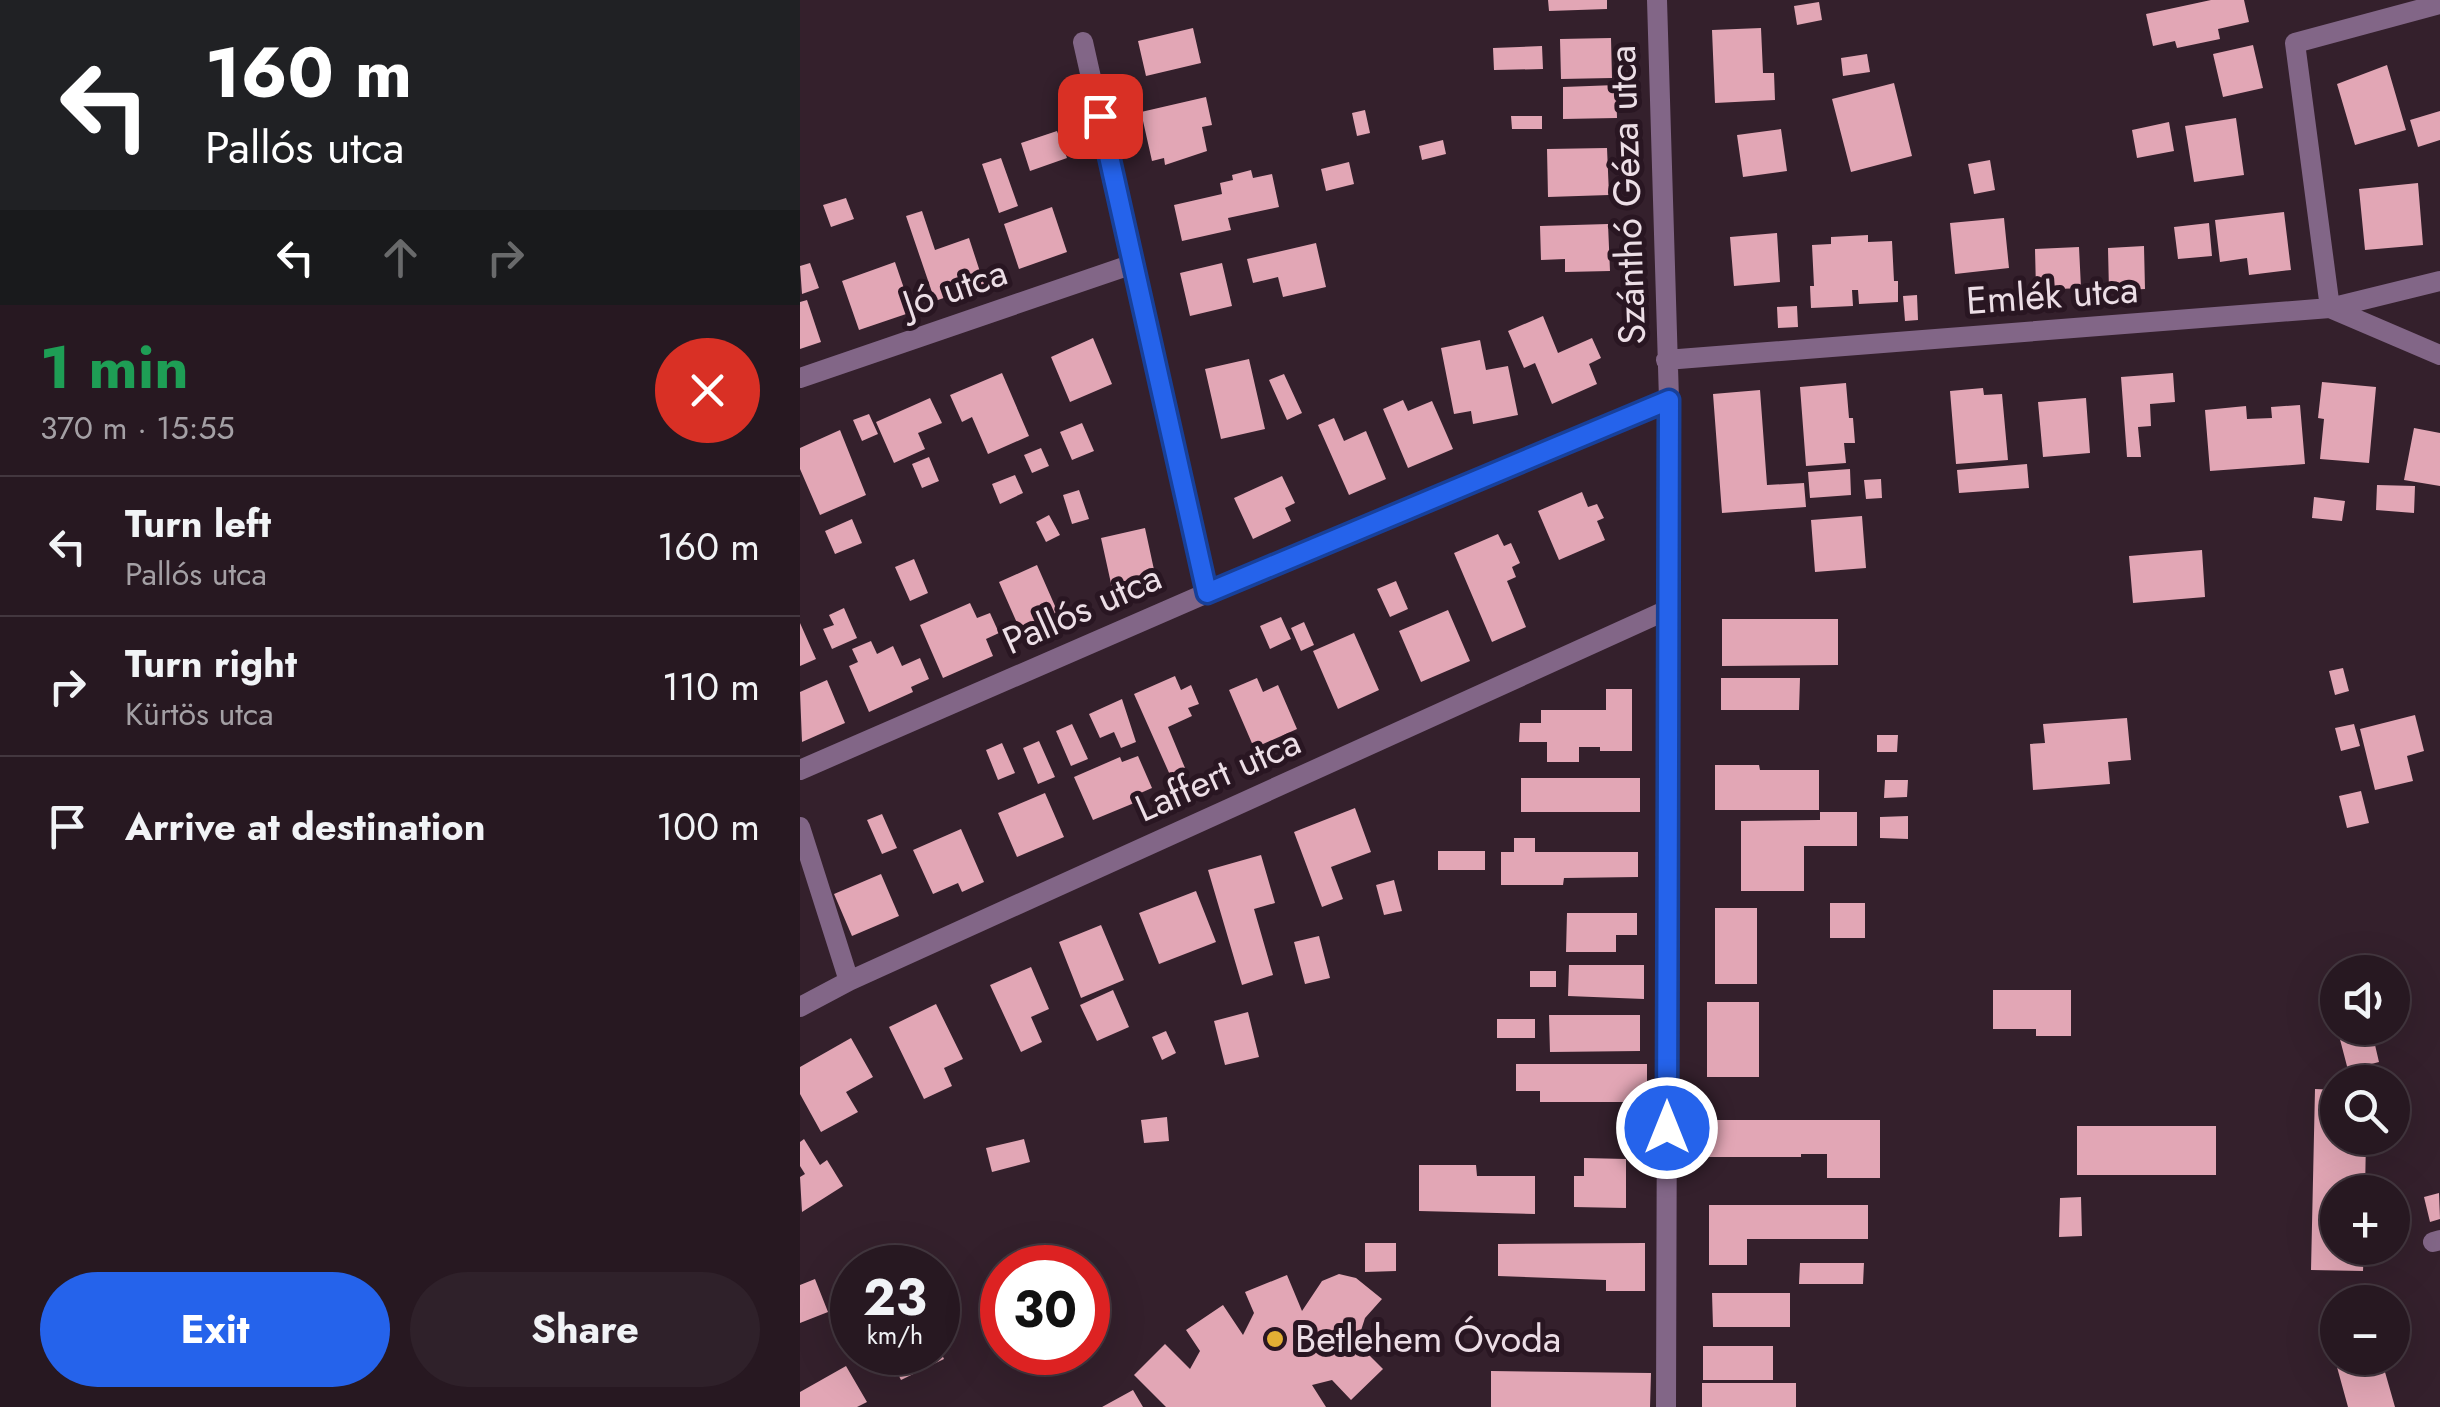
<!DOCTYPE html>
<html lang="en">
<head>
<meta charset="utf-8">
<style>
  body { margin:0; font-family:Jost,sans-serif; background:#2f212a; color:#f1f3f6; height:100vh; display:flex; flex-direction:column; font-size:38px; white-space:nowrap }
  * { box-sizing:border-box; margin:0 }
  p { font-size:32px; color:#a4a0a5 }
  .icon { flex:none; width:55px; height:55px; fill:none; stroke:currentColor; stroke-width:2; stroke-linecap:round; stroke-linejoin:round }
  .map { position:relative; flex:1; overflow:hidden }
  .details { display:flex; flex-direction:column; background:#271821; width:800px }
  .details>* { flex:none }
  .guide { background:#202124; color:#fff; overflow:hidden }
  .fabs { position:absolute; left:1520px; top:955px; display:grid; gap:20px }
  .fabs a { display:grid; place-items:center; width:90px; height:90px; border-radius:50%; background:#271821; box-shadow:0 10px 40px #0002,0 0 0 2px #43373f; font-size:50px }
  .speed { position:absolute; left:30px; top:1245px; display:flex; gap:20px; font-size:50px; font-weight:700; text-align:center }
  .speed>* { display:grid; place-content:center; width:130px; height:130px; border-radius:50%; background:#271821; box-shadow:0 10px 40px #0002,0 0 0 2px #43373f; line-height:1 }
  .speed small { font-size:25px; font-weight:400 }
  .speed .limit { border:15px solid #d22; background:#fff; color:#111 }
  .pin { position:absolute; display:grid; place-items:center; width:85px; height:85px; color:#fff; margin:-42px; border-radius:20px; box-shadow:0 5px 15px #0006 }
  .me { position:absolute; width:110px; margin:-55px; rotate:0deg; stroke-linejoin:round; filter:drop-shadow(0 0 8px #0008) }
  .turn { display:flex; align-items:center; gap:35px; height:210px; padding:0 40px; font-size:45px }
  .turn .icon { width:130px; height:130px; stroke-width:2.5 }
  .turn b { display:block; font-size:70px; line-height:85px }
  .lanes { display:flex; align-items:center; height:95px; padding:0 40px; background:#0003; justify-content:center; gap:50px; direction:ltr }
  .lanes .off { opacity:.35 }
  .round { display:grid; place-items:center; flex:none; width:105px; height:105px; border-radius:52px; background:#2f212a }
  .head { display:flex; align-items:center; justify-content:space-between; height:170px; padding:0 40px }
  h1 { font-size:60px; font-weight:700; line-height:75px; color:#1e9e55 }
  .action { display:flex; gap:20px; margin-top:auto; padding:20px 40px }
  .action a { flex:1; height:115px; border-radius:60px; background:#2563eb; color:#fff; font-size:40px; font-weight:700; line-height:115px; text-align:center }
  .action a+a { background:#2f212a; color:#f1f3f6 }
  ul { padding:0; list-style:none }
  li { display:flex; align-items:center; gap:30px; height:140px; padding:0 40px; border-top:2px solid #43373f }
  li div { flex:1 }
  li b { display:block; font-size:38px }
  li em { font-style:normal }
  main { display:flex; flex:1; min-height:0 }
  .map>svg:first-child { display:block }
</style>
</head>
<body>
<main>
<section class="details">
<div class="guide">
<div class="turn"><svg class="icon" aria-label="left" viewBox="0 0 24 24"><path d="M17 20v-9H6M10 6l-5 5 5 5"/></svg><div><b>160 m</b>Pallós utca</div></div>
<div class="lanes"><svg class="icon" aria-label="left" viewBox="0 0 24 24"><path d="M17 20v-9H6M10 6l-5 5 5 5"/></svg><svg class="icon off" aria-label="ahead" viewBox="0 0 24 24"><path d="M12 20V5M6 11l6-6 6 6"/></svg><svg class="icon off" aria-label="right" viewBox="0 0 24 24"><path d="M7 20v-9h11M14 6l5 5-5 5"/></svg></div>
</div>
<div class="head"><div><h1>1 min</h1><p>370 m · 15:55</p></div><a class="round" style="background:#d93025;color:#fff"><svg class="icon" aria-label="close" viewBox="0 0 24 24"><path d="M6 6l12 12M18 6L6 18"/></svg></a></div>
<ul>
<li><svg class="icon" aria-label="left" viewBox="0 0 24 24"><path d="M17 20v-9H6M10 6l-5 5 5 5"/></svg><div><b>Turn left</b><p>Pallós utca</p></div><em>160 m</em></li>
<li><svg class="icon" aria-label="right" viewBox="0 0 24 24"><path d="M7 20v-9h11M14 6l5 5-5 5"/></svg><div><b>Turn right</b><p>Kürtös utca</p></div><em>110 m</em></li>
<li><svg class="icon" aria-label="arrive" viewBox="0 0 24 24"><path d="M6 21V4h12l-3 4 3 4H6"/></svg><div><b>Arrive at destination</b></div><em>100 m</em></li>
</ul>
<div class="action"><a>Exit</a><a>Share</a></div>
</section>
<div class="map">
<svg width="1640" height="1407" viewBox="0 0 1640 1407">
  <rect width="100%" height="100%" fill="#34202c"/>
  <path fill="#e2a6b5" d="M748 0H807V9L749 11Z
    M1411 0H1444L1449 22 1418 29 1420 39 1377 48 1375 41 1353 46 1346 14Z
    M1019 2 1022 20 997 25 994 6Z
    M393 28 401 63 346 76 338 41Z
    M961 28 963 73H974L975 100 915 103 912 30Z
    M811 38 812 78 761 79 760 39Z
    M1453 45 1463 88 1423 97 1413 54Z
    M742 46 743 69 694 70 693 48Z
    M1067 54 1070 72 1043 76 1041 58Z
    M1587 65 1606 130 1555 145 1537 84Z
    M1094 83 1112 156 1051 172 1032 99Z
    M816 85 817 118 763 119V87Z
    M406 97 412 125 402 127 407 151 365 165 364 158 352 161 341 112Z
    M565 110 570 133 557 136 552 113Z
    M1640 111V140L1618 147 1610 120Z
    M711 116H742V129H712Z
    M1436 118 1444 175 1394 182 1385 126Z
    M1369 122 1374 151 1337 158 1332 130Z
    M981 129 987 171 943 177 937 135Z
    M257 131 267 158 230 171 221 143Z
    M643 140 646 154 622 160 619 146Z
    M807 148 809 195 748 197 747 149Z
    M201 158 218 206 199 213 182 164Z
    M1190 160 1195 190 1174 194 1168 164Z
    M549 162 554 184 526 191 521 169Z
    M451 170 453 178 472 174 479 207 428 218 431 230 382 241 374 205 422 194 420 183 433 180 432 175Z
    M1618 183 1623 245 1565 250 1559 189Z
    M46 198 54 219 31 227 23 205Z
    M252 207 267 252 219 269 204 224Z
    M122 211 135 250 169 238 184 284 135 301 106 216Z
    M1484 212 1491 270 1449 275 1447 258 1420 262 1415 220Z
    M1204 218 1209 268 1155 274 1150 223Z
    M1409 223 1412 256 1378 259 1374 227Z
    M808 224 810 271 765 272V259L741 260 740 226Z
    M977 233 980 282 934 286 930 237Z
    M1068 235V242L1092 241 1094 281H1098V302L1059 304 1058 290H1052L1053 306 1011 308 1010 286H1014L1012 245 1031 244V237Z
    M516 243 526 287 483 297 478 277 453 283 447 259Z
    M1344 246 1345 289 1309 291 1308 248Z
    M1279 247 1281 288 1236 290 1235 249Z
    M95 262 112 312 59 330 42 281Z
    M10 263 19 288 2 294 0 266Z
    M422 263 432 306 390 316 380 273Z
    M1117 295 1118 320 1105 321 1103 296Z
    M7 300 21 342 0 349V302Z
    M997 306 998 327 978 328 977 307Z
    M743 316 758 353 792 338 801 358 789 364 797 384 752 404 735 363 724 368 708 331Z
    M293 338 312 384 270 402 251 357Z
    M680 340 686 370 708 366 718 415 673 424 671 411 654 414 641 348Z
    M449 359 465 429 421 439 405 369Z
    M202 373 229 436 188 454 172 417 162 422 150 395Z
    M1373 373 1375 402 1350 404 1351 426 1338 427 1341 457H1327L1321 377Z
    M484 374 502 413 487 420 469 380Z
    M1522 382 1576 387 1569 463 1520 459 1524 419 1518 418Z
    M1046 383 1049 418H1053L1055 443H1044L1046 463 1006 466 1000 387Z
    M1183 388 1184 395 1202 394 1208 460 1156 464 1150 391Z
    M960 390 967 485 1004 483 1006 507 922 513 913 394Z
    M130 398 142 423 118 433 125 449 94 463 76 422Z
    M1286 398 1290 453 1243 457 1238 402Z
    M603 400 608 411 632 401 653 449 608 468 583 409Z
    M1500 405 1505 464 1410 471 1405 410 1446 406 1447 419 1472 418 1471 407Z
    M69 414 78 434 62 441 53 420Z
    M534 418 544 441 566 431 586 479 549 495 518 425Z
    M282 423 294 451 272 460 260 432Z
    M1614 428 1640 433V486L1604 480Z
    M40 430 66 495 20 515 0 469V448Z
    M241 448 249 466 232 473 224 455Z
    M129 457 139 481 122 488 112 464Z
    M1227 464 1229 488 1159 493 1157 470Z
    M1050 469 1051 495 1010 498 1008 472Z
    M215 475 223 493 200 504 192 484Z
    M482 476 495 503 485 508 491 521 453 539 434 498Z
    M1081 479 1082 498 1066 499 1064 480Z
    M1577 485 1615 486 1614 513 1576 510Z
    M279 490 289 519 272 524 263 495Z
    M782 492 788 507 797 504 804 518 797 521 805 540 759 560 738 511Z
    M1514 497 1545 501 1542 521 1512 518Z
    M249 515 260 535 246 542 236 522Z
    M1062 516 1066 568 1015 572 1011 520Z
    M52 519 62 543 35 554 25 531Z
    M345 528 356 579 312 588 301 538Z
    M698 534 704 546 711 543 720 563 712 567 716 577 707 581 726 627 692 642 654 553Z
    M1402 550 1405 597 1333 603 1329 556Z
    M114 559 128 593 110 601 95 567Z
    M237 565 262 622 224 639 199 582Z
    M596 581 608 609 590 617 577 589Z
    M170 603 177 618 190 613 199 633 186 639 193 656 143 678 120 625Z
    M44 608 57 638 32 649 23 629 34 625 29 615Z
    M648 610 670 661 621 682 599 631Z
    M481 617 491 639 470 649 460 626Z
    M922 619H1038V665L922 666Z
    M504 622 514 645 501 651 491 628Z
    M0 623 16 659 0 666Z
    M554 633 579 690 538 709 513 651Z
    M71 641 77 654 93 646 102 666 120 658 129 679 111 687 113 692 69 712 49 666 58 662 52 649Z
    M1543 668 1549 691 1535 695 1529 671Z
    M375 676 381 690 391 685 399 704 388 708 392 716 368 727 385 768 370 775 334 694Z
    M457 678 463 692 478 685 497 729 454 748 429 690Z
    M921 678H1000L999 710H921Z
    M27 680 45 723 2 742 0 692Z
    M806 689H832V751H800V747H779V762H747V742H719L720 723H741V710H806Z
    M322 699 336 742 321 748 314 732 300 738 289 714Z
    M1615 715 1624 751 1607 756 1613 781 1575 790 1560 729Z
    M1327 718 1331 760 1308 762 1310 784 1233 790 1230 744 1245 743 1243 724Z
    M272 724 288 759 271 766 256 731Z
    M1554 724 1560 746 1541 751 1535 728Z
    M1077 735H1098L1097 752H1077Z
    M239 741 255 777 238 784 223 748Z
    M202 743 215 773 198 780 186 750Z
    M338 756 352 788 336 795 339 801 293 820 274 777 320 757 322 762Z
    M915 765H959L960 770H1019V810H915Z
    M721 778H840V812H721Z
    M1085 780H1108L1107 797 1084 798Z
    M1561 791 1569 823 1547 828 1539 796Z
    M245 793 264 837 217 857 198 813Z
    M555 808 571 852 531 867 543 899 522 907 494 832Z
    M1020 812H1057V846H1004V891H941V821L1020 820Z
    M82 814 97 848 82 854 67 820Z
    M1108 816V839L1080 838V817Z
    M161 829 184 882 162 892 158 883 133 894 113 850Z
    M714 838H735V852H838V877L764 878 763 885H701V852H714Z
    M638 851H685V870H638Z
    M461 855 475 903 454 909 473 975 442 985 408 870Z
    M81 874 99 916 52 936 34 894Z
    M594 880 602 911 584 915 576 885Z
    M396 891 416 942 359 964 339 913Z
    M1030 903H1065V938H1030Z
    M915 908H957V984H915Z
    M767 913H837V935H816V952H766Z
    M301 925 324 980 281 998 259 942Z
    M519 936 530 978 505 984 494 942Z
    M769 965H844V999L768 996Z
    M231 967 249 1009 231 1017 242 1042 221 1052 190 985Z
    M730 971H756V987H730Z
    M313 990 329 1027 297 1041 280 1005Z
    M1193 990H1271V1036H1236V1029H1193Z
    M907 1002H959V1077H907Z
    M136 1004 163 1059 144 1068 152 1086 124 1099 89 1027Z
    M448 1012 459 1057 425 1065 414 1021Z
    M749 1015H840V1051L750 1052Z
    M697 1019H735V1038H697Z
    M1537 1028H1571L1579 1062 1548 1070Z
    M366 1031 376 1053 362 1060 352 1037Z
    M51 1038 73 1077 46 1092 58 1112 21 1132 0 1094V1067Z
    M716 1064H847V1102H740V1091H716Z
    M1515 1089 1538 1090V1138H1566L1565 1192H1538V1248H1564L1563 1271 1511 1270Z
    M367 1117 369 1141 344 1143 341 1120Z
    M903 1120H1080V1178H1027V1154H1001V1157H903Z
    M1277 1126H1416V1175H1277Z
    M4 1139 20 1165 27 1160 43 1186 2 1212 0 1177 5 1174 0 1166V1142Z
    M224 1139 230 1162 192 1172 186 1148Z
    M784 1158 826 1159V1208L774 1207V1176H784Z
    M619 1165H676L677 1176H735V1214L619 1211Z
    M1639 1193 1640 1219 1630 1222 1624 1197Z
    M1281 1197 1282 1236 1259 1237 1260 1198Z
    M909 1205H1068V1239H947V1265H909Z
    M565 1243H596V1271L565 1272Z
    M845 1243V1291H806V1280L698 1276V1244Z
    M1000 1263H1064L1063 1284H999Z
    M539 1274 556 1278 582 1299 565 1318 557 1343 583 1369 551 1400 532 1380 512 1385 526 1407H366L334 1375 365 1344 390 1369 400 1351 386 1330 423 1305 443 1335 454 1313 445 1292 487 1275 502 1311 522 1281Z
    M15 1279 28 1312 0 1323V1285Z
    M912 1293H990V1327H913Z
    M1538 1335V1358H1581L1595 1407H1548L1529 1338Z
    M138 1346 144 1359 101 1380 87 1352H138Z
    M903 1346H973V1380H903Z
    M46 1366 67 1402 57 1407H0V1392Z
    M691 1371 851 1373 850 1407H691Z
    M902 1383H996V1407H902Z
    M333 1390 343 1407H302Z"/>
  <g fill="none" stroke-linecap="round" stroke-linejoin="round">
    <path stroke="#826687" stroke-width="20" d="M857 0 869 400 866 1407
      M1640 4 1495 43 1530 308 1640 355
      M283 42 407 593
      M866 360 1530 308 1640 281
      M0 378 333 264
      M0 770 407 593 869 400
      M0 827 49 981
      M0 1007 49 981 867 610
      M1633 1242 1640 1240"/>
  </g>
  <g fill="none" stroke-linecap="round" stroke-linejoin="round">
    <defs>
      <path id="route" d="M300 116 407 593 869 400 867 1128"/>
    </defs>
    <use href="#route" stroke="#184099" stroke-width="25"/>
    <use href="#route" stroke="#2563eb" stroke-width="18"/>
  </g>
  <circle fill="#e2af34" stroke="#291622" stroke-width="4" cx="475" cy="1339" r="10"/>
  <g text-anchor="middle" stroke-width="10" stroke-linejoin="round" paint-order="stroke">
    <g font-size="38" fill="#ecdee6" stroke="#291622">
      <text transform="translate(827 195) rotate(-92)" y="13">Szánthó Géza utca</text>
      <text transform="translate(155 288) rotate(-19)" y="13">Jó utca</text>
      <text transform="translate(1252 295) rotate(-4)" y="13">Emlék utca</text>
      <text transform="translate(282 609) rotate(-24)" y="13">Pallós utca</text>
      <text transform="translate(418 775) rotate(-24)" y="13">Laffert utca</text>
    </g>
    <g font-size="38" fill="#ecdee6" stroke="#291622" text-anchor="start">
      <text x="495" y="1352">Betlehem Óvoda</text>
    </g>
  </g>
</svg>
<div class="fabs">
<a><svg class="icon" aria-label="sound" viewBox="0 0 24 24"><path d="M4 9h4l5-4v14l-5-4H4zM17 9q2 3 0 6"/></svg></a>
<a><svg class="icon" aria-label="search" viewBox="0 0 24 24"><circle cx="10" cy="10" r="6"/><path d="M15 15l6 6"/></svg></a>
<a>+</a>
<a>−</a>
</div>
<div class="speed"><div>23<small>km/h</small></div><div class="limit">30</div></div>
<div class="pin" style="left:300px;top:116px;background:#d93025"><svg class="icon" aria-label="arrive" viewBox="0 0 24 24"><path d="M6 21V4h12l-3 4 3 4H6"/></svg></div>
<svg class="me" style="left:867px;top:1128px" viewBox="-20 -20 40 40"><circle r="17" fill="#2563eb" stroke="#fff" stroke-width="3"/><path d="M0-11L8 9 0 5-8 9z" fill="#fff"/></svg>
</div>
</main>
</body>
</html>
